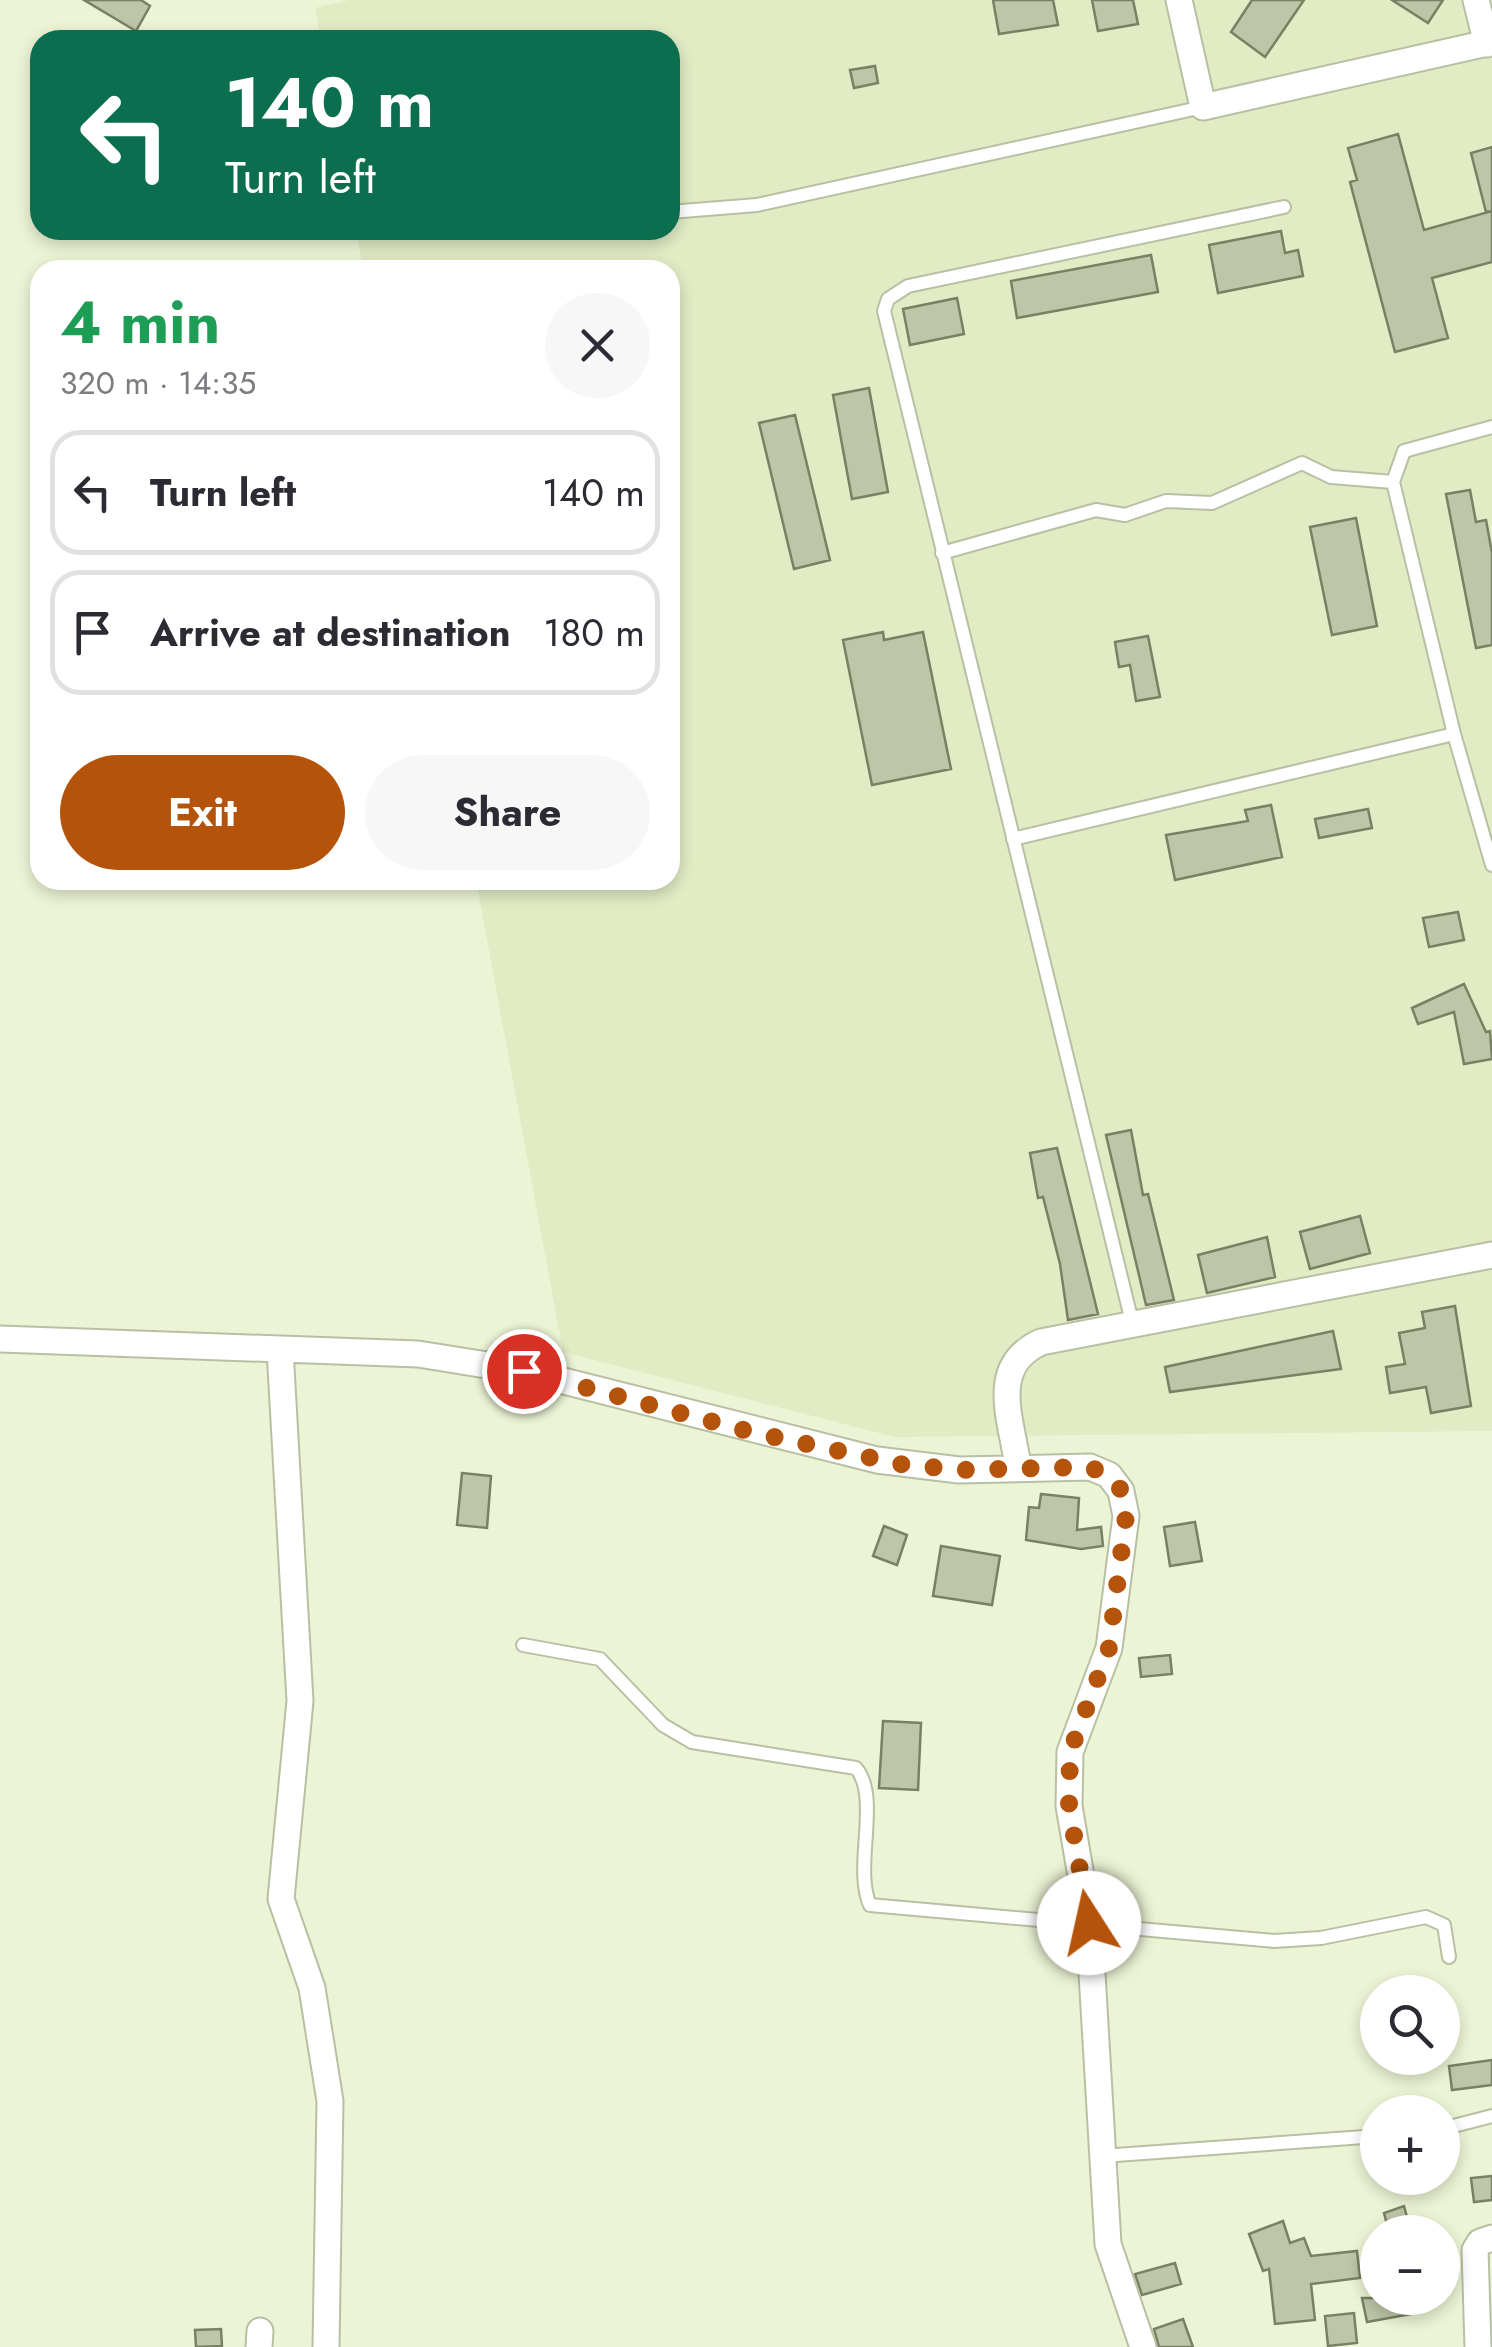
<!DOCTYPE html>
<html lang="en">
<head>
<meta charset="utf-8">
<style>
  body { margin:0; font-family:Jost,sans-serif; background:#f7f7f7; color:#2b2b33; height:100vh; display:flex; flex-direction:column; font-size:38px; white-space:nowrap }
  * { box-sizing:border-box; margin:0 }
  p { font-size:32px; color:#7c7c81 }
  .icon { flex:none; width:55px; height:55px; fill:none; stroke:currentColor; stroke-width:2; stroke-linecap:round; stroke-linejoin:round }
  .map { position:relative; flex:1; overflow:hidden }
  .side { position:absolute; left:30px; top:260px; width:650px; height:630px; display:flex; flex-direction:column; background:#fff; border-radius:30px; box-shadow:0 5px 15px #0003 }
  .side>* { flex:none }
  .guide { position:absolute; left:30px; top:30px; width:650px; height:210px; border-radius:30px; box-shadow:0 5px 15px #0003; background:#0b6e4f; color:#fff; overflow:hidden }
  .buttons { position:absolute; left:1360px; top:1975px; display:grid; gap:20px }
  .buttons a { display:grid; place-items:center; width:100px; height:100px; border-radius:50%; background:#fff; box-shadow:0 5px 15px #0003; font-size:50px }
  .pin { position:absolute; display:grid; place-items:center; width:85px; height:85px; color:#fff; margin:-42px; border:5px solid #fff; border-radius:50%; box-shadow:0 2px 10px #0007 }
  .me { position:absolute; width:110px; margin:-55px; rotate:350deg; stroke-linejoin:round; filter:drop-shadow(0 0 8px #0008) }
  .turn { display:flex; align-items:center; gap:35px; height:210px; padding:0 30px; font-size:45px }
  .turn .icon { width:130px; height:130px; stroke-width:2.5 }
  .turn b { display:block; font-size:70px; line-height:85px }
  .round { display:grid; place-items:center; flex:none; width:105px; height:105px; border-radius:52px; background:#f7f7f7 }
  .head { display:flex; align-items:center; justify-content:space-between; height:170px; padding:0 30px }
  h1 { font-size:60px; font-weight:700; line-height:75px; color:#1e9e55 }
  .cta { display:flex; gap:20px; margin-top:auto; padding:20px 30px }
  .cta a { flex:1; height:115px; border-radius:60px; background:#b45309; color:#fff; font-size:40px; font-weight:700; line-height:115px; text-align:center }
  .cta a+a { background:#f7f7f7; color:#2b2b33 }
  ul { padding:0; list-style:none }
  li { display:flex; align-items:center; gap:30px; height:125px; margin:0 20px 15px; padding:0 10px; border:5px solid #e1e1e2; border-radius:30px }
  li div { flex:1 }
  li b { display:block; font-size:38px }
  li em { font-style:normal }
  .map>svg:first-child { display:block }
</style>
</head>
<body>
<div class="map">
<svg width="1492" height="2347" viewBox="0 0 1492 2347">
  <rect width="100%" height="100%" fill="#ecf4d5"/>
  <path fill="#e1ebc4" d="M349 0H1492V1431L895 1437 563 1352 476 880H670V270H363L356 230H670V40H321L315 8Z"/>
  <path fill="#bec6a8" stroke="#798064" stroke-width="2.5" d="M84 0H141L150 6 136 31Z
    M993 0H1053L1058 25 999 34Z
    M1092 0H1133L1138 24 1098 31Z
    M1252 0H1304L1265 57 1231 32Z
    M1392 0H1443L1428 23Z
    M875 66 878 83 854 88 850 70Z
    M1398 134 1424 230 1492 211V262L1432 278 1448 338 1395 352 1350 182 1357 180 1348 148Z
    M1492 147V211L1486 212 1471 153Z
    M1281 231 1285 253 1298 250 1303 276 1218 293 1209 245Z
    M1151 255 1158 292 1017 318 1011 281Z
    M957 298 964 334 910 345 903 309Z
    M869 388 888 492 852 499 833 395Z
    M795 415 830 560 794 569 759 423Z
    M1470 490 1476 522 1486 520 1492 553V645L1476 648 1446 494Z
    M1356 518 1377 626 1332 635 1310 527Z
    M883 632 884 640 923 632 951 769 872 785 843 640Z
    M1148 636 1160 697 1136 701 1130 665 1119 667 1115 642Z
    M1271 805 1282 857 1175 880 1166 835 1248 821 1245 810Z
    M1368 809 1372 828 1319 838 1315 819Z
    M1458 912 1464 940 1429 947 1423 918Z
    M1464 984 1486 1032 1490 1031 1492 1059 1464 1064 1454 1012 1418 1024 1412 1008Z
    M1131 1130 1143 1195 1148 1194 1174 1300 1146 1305 1106 1135Z
    M1057 1148 1098 1314 1068 1320 1060 1264 1043 1197 1038 1198 1030 1153Z
    M1360 1216 1370 1253 1310 1269 1300 1232Z
    M1267 1237 1275 1277 1207 1293 1198 1255Z
    M1455 1306 1471 1406 1431 1413 1426 1387 1390 1393 1386 1367 1405 1364 1399 1333 1425 1328 1422 1312Z
    M1333 1331 1341 1369 1170 1392 1165 1367Z
    M462 1473 491 1476 487 1528 457 1525Z
    M1041 1494 1079 1498 1077 1530 1101 1527 1103 1546 1081 1549 1026 1540 1029 1507 1039 1508Z
    M1195 1522 1202 1561 1170 1566 1164 1527Z
    M884 1526 907 1535 897 1565 873 1556Z
    M941 1546 1000 1556 992 1605 933 1596Z
    M1170 1655 1172 1674 1141 1677 1139 1658Z
    M883 1721 921 1723 918 1790 879 1788Z
    M1492 2060V2085L1452 2090 1449 2066Z
    M1492 2176V2200L1474 2202 1471 2178Z
    M1404 2206 1410 2228 1389 2232 1384 2213Z
    M1283 2221 1290 2243 1304 2238 1311 2256 1357 2251 1360 2278 1311 2284 1315 2320 1275 2324 1269 2269 1263 2271 1249 2234Z
    M1175 2263 1181 2284 1142 2295 1135 2274Z
    M1362 2298H1408L1411 2314 1367 2322Z
    M1354 2313 1357 2343 1328 2346 1325 2316Z
    M1183 2319 1193 2347H1159L1154 2329Z
    M221 2329 222 2346 196 2347 195 2330Z"/>
  <g fill="none" stroke-linecap="round" stroke-linejoin="round">
    <defs>
      <path id="lane" d="M670 212 757 205 1203 107
        M1492 427 1404 451 1393 482 1454 734 1492 865
        M942 553 1096 510 1125 515 1166 501 1212 503 1302 463 1331 477 1393 482
        M1013 839 1454 734
        M1133 1326 884 311 888 299 908 286 1284 207
        M523 1645 600 1659 663 1725 692 1742 856 1768C881 1798 853 1867 870 1905L1274 1941 1321 1938 1426 1917 1444 1925 1449 1957
        M1442 2129 1492 2116
        M1102 2156 1378 2136"/>
      <path id="street" d="M1179 0 1203 107 1492 42
        M1476 0 1487 44
        M0 1339 418 1354 524 1371 877 1460 959 1470 1090 1467 1109 1475 1121 1491 1126 1516 1109 1648 1070 1752 1069 1806 1089 1923 1108 2244 1143 2347
        M280 1350 300 1701 281 1899 312 1988 330 2101 326 2347
        M1018 1466C1011 1418 988 1366 1041 1342L1492 1255
        M259 2347 260 2331
        M1478 2347 1475 2250 1480 2242 1492 2238"/>
    </defs>
    <use href="#lane" stroke="#b8c0a3" stroke-width="16"/>
    <use href="#street" stroke="#b8c0a3" stroke-width="29"/>
    <use href="#lane" stroke="#fff" stroke-width="12"/>
    <use href="#street" stroke="#fff" stroke-width="25"/>
  </g>
  <g fill="none" stroke-linecap="round" stroke-linejoin="round">
    <path stroke="#b45309" stroke-width="18" stroke-dasharray="0 32.4" d="M524 1371 751 1432 900 1464 960 1470 1090 1467 1109 1476 1122 1491 1126 1516 1109 1648 1070 1752 1069 1806 1089 1923"/>
  </g>
</svg>
<div class="buttons">
<a><svg class="icon" aria-label="search" viewBox="0 0 24 24"><circle cx="10" cy="10" r="6"/><path d="M15 15l6 6"/></svg></a>
<a>+</a>
<a>−</a>
</div>
<div class="pin" style="left:524px;top:1371px;background:#d93025"><svg class="icon" aria-label="arrive" viewBox="0 0 24 24"><path d="M6 21V4h12l-3 4 3 4H6"/></svg></div>
<svg class="me" style="left:1089px;top:1923px" viewBox="-20 -20 40 40"><circle r="19" fill="#fff"/><path d="M0-13L10 11 0 6-10 11z" fill="#b45309"/></svg>
<div class="guide">
<div class="turn"><svg class="icon" aria-label="left" viewBox="0 0 24 24"><path d="M17 20v-9H6M10 6l-5 5 5 5"/></svg><div><b>140 m</b>Turn left</div></div>
</div>
<section class="side">
<div class="head"><div><h1>4 min</h1><p>320 m · 14:35</p></div><a class="round"><svg class="icon" aria-label="close" viewBox="0 0 24 24"><path d="M6 6l12 12M18 6L6 18"/></svg></a></div>
<ul>
<li><svg class="icon" aria-label="left" viewBox="0 0 24 24"><path d="M17 20v-9H6M10 6l-5 5 5 5"/></svg><div><b>Turn left</b></div><em>140 m</em></li>
<li><svg class="icon" aria-label="arrive" viewBox="0 0 24 24"><path d="M6 21V4h12l-3 4 3 4H6"/></svg><div><b>Arrive at destination</b></div><em>180 m</em></li>
</ul>
<div class="cta"><a>Exit</a><a>Share</a></div>
</section>
</div>
</body>
</html>
